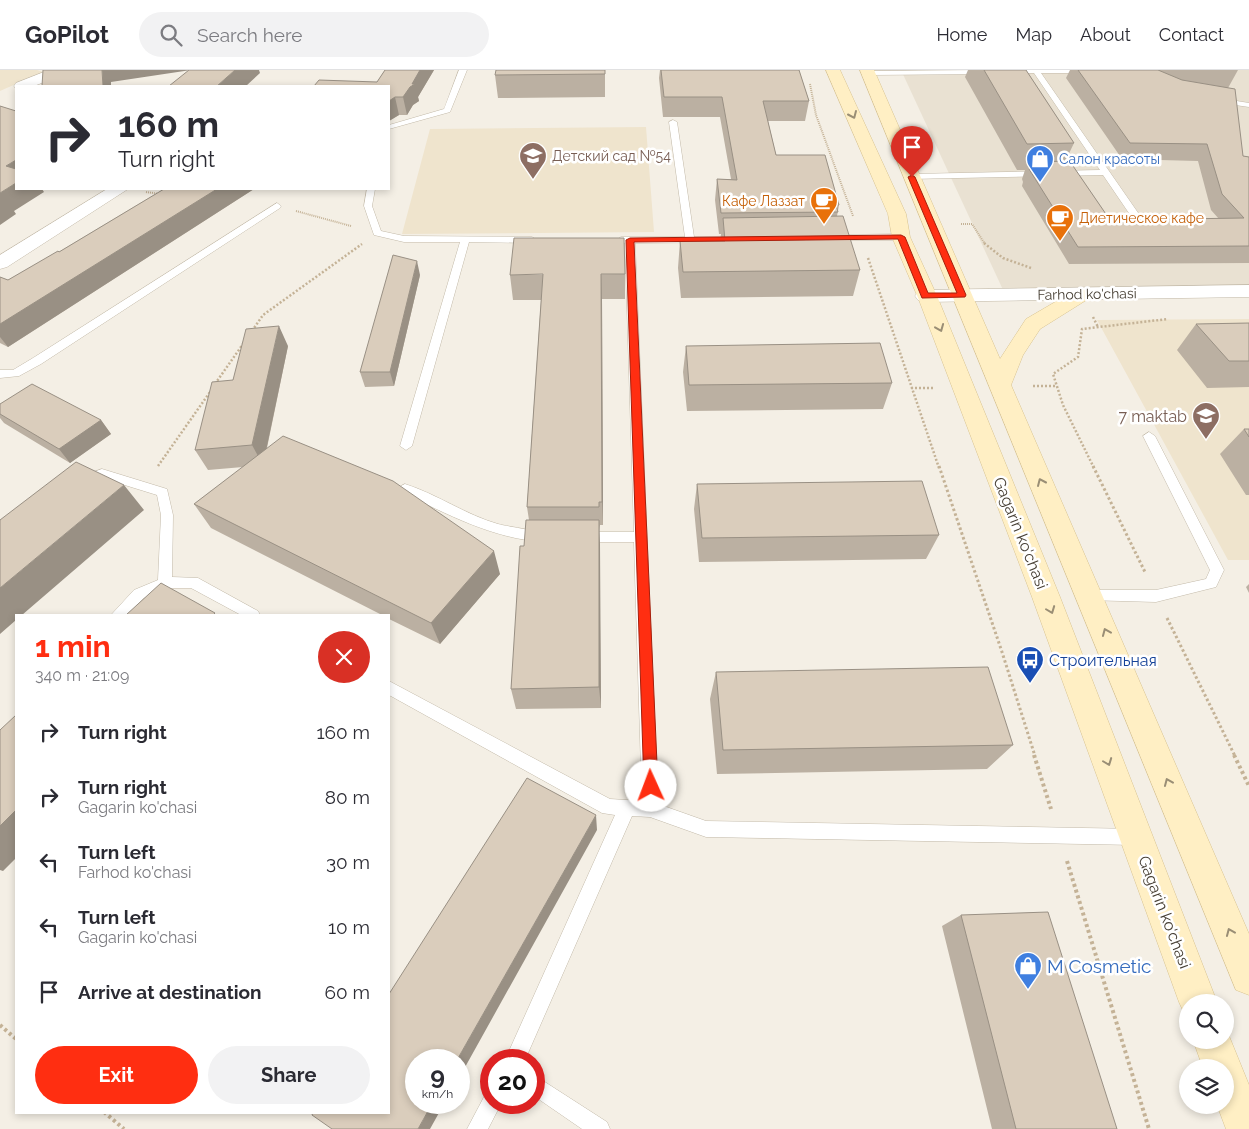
<!DOCTYPE html>
<html lang="en">
<head>
<meta charset="utf-8">
<style>
  body { margin:0; font-family:Raleway,sans-serif; background:#f2f2f3; color:#2b2b33; height:100vh; display:flex; flex-direction:column; font-size:19px; white-space:nowrap }
  * { box-sizing:border-box; margin:0 }
  p { font-size:16px; color:#7c7c81 }
  .icon { flex:none; width:28px; height:28px; fill:none; stroke:currentColor; stroke-width:2; stroke-linecap:round; stroke-linejoin:round }
  .map { position:relative; flex:1; overflow:hidden }
  .sheet { position:absolute; left:15px; top:544px; width:375px; height:500px; display:flex; flex-direction:column; background:#fff; border-radius:0px; box-shadow:0 2px 8px #0003 }
  .sheet>* { flex:none }
  .hud { position:absolute; left:15px; top:15px; width:375px; height:105px; border-radius:0px; box-shadow:0 2px 8px #0003; background:#fff; color:#2b2b33; overflow:hidden }
  .controls { position:absolute; left:1179px; top:924px; display:grid; gap:10px }
  .controls a { display:grid; place-items:center; width:55px; height:55px; border-radius:50%; background:#fff; box-shadow:0 2px 8px #0003; font-size:25px }
  .speed { position:absolute; left:405px; top:979px; display:flex; gap:10px; font-size:25px; font-weight:700; text-align:center }
  .speed>* { display:grid; place-content:center; width:65px; height:65px; border-radius:50%; background:#fff; box-shadow:0 2px 8px #0003; line-height:1 }
  .speed small { font-size:12px; font-weight:400 }
  .speed .limit { border:8px solid #d22; background:#fff; color:#111 }
  .pin { position:absolute; display:grid; place-items:center; width:42px; height:42px; color:#fff; margin:-51px -21px; border-radius:50% 50% 50% 0; rotate:-45deg; box-shadow:0 0 5px #0007 }
  .pin .icon { rotate:45deg }
  .me { position:absolute; width:55px; margin:-28px; rotate:358deg; stroke-linejoin:round; filter:drop-shadow(0 0 4px #0008) }
  .turn { display:flex; align-items:center; gap:18px; height:105px; padding:0 20px; font-size:22px }
  .turn .icon { width:65px; height:65px; stroke-width:2.5 }
  .turn b { display:block; font-size:35px; line-height:42px }
  .round { display:grid; place-items:center; flex:none; width:52px; height:52px; border-radius:26px; background:#f2f2f3 }
  .overview { display:flex; align-items:center; justify-content:space-between; height:85px; padding:0 20px }
  h1 { font-size:30px; font-weight:700; line-height:38px; color:#ff2e11 }
  .action { display:flex; gap:10px; margin-top:auto; padding:10px 20px }
  .action a { flex:1; height:58px; border-radius:30px; background:#ff2e11; color:#fff; font-size:20px; font-weight:700; line-height:58px; text-align:center }
  .action a+a { background:#f2f2f3; color:#2b2b33 }
  ul { padding:0; list-style:none }
  li { display:flex; align-items:center; gap:15px; height:65px; padding:0 20px }
  li div { flex:1 }
  li b { display:block; font-size:19px }
  li em { font-style:normal }
  header { display:flex; align-items:center; gap:30px; box-sizing:border-box; height:70px; padding:0 25px; background:#fff; border-bottom:1px solid #e1e1e2 }
  header strong { font-size:24px }
  nav { display:flex; gap:28px; margin-inline-start:auto; font-size:18px }
  .search { width:350px; height:45px; background:#f2f2f3; display:flex; align-items:center; gap:12px; box-sizing:border-box; padding:0 18px; border-radius:28px; color:#7c7c81; font-size:19px }
  .map>svg:first-child { display:block }
</style>
</head>
<body>
<header>
<strong>GoPilot</strong>
<div class="search"><svg class="icon" aria-label="search" viewBox="0 0 24 24"><circle cx="10" cy="10" r="6"/><path d="M15 15l6 6"/></svg>Search here</div>
<nav><a>Home</a><a>Map</a><a>About</a><a>Contact</a></nav>
</header>
<div class="map">
<svg width="1249" height="1059" viewBox="0 0 1249 1059">
  <rect width="100%" height="100%" fill="#f4efe5"/>
  <path fill="#e9e1d2" d="M901 0H1249V216L1004 222Z"/>
  <path fill="#efe4cd" d="M0 0H37L43 2 0 21Z
    M646 57 654 162 402 164 430 59Z
    M1249 249V490H1228L1097 250Z"/>
  <g fill="none" stroke-linecap="round" stroke-linejoin="round">
    <defs>
      <path id="service" d="M459 0H467L450 42 389 59V55L444 39Z
        M987 0 990 2 986 4 869 5 865 3 869 1Z
        M1005 0H1092L1089 3H1041L1143 150 1141 152H1135L1103 105 909 109V105L912 104 1100 100 1034 3H1008Z
        M1218 28 1249 33V37L1215 32 1214 30Z
        M673 50 677 52 694 167 739 166 744 169 739 172 635 173 658 734 706 751 1137 759 1143 761 1145 767 1143 773 1137 775 706 767 650 747 632 746 525 990H505L615 745 602 743 389 625V611L610 729 642 731 634 472H582L576 467 582 462H634L625 173 616 170 621 167H685L669 52Z
        M367 119H375L372 136 381 161 404 166 532 167 537 170 532 173 469 172 412 376 406 380 400 376 460 172H404L374 165 364 136Z
        M277 133 281 136 280 138 41 294 19 306 0 308V300H13L33 288Z
        M831 165 901 164 906 167 901 170H828L826 168Z
        M1149 362 1155 366 1224 500 1216 517 1156 532 1086 530 1084 526 1086 522 1091 520H1156L1206 509 1210 500 1143 366Z
        M102 399 167 419 173 445 172 507 198 508 258 541 260 545H241L191 518H166L144 528 127 545H111L134 520 158 510 161 445 157 425 102 408 84 415 80 413 78 410 80 407Z
        M405 414C437 424 466 445 498 454 508 457 546 461 549 467L543 472C491 468 447 444 401 422L399 419 401 416Z
        M534 1005 607 1052 610 1059H582L534 1026Z
        M491 1022V1032H502L488 1059H467L485 1025Z"/>
      <path id="minor" d="M49 0H69L67 3 34 16H16V19L14 16 16 13Z
        M107 119H128L7 197 0 199V185Z"/>
      <path id="tertiary" d="M1249 215V227L925 232 918 230 915 226 918 222 925 220Z"/>
      <path id="secondary" d="M826 0H840L906 144 910 167 937 226 1060 527 1217 932H1188V946L1185 945 1179 932 1032 527 919 230 892 167 888 144Z
        M860 0H874L1000 289 1026 249 1074 221 1081 219 1088 221 1091 225 1088 229 1040 259 1023 285 1011 315 1249 864V925L1236 920Z
        M1225 956 1249 1015V1059H1226L1217 1035H1225V998H1203L1193 970H1225Z"/>
    </defs>
    <use href="#service" stroke="#c3baa9" stroke-width="1"/>
    <use href="#minor" stroke="#c3baa9" stroke-width="1"/>
    <use href="#tertiary" stroke="#c3baa9" stroke-width="1"/>
    <use href="#secondary" stroke="#d8c390" stroke-width="1"/>
    <path stroke="#c4b296" stroke-width="2" stroke-dasharray="1 1" stroke-linecap="butt" d="M810 14 816 45 853 146
      M146 122 160 124
      M296 141 351 156
      M961 154H972L985 174"/>
    <path stroke="#c4b296" stroke-width="2.5" stroke-dasharray="2 2" stroke-linecap="butt" d="M984 173 1003 188 1031 198
      M868 188 939 398
      M1093 247 1098 257
      M252 261 263 245 362 174
      M215 314 243 274
      M1033 316H1057
      M911 318H934
      M158 396 210 322
      M1094 398 1063 335 1053 304 1078 287 1082 259 1168 249"/>
    <path stroke="#c4b296" stroke-width="3" stroke-dasharray="2.5 2.5" stroke-linecap="butt" d="M939 396 1002 582 1035 686
      M1093 396 1145 502
      M1167 548 1235 686"/>
    <path stroke="#c4b296" stroke-width="4" stroke-dasharray="3 3" stroke-linecap="butt" d="M1034 685 1051 739
      M1234 685 1249 716
      M1067 791 1149 1059
      M0 955 16 969
      M104 1042 124 1059"/>
    <use href="#service" fill="#fff" fill-rule="evenodd"/>
    <use href="#minor" fill="#fff" fill-rule="evenodd"/>
    <use href="#tertiary" fill="#fff" fill-rule="evenodd"/>
    <use href="#secondary" fill="#ffefc4" fill-rule="evenodd"/>
  </g>
  <path fill="#bbb0a2" d="M385 0H434L418 27 419 31 413 35 407 45H399L389 51V16L377 12Z
    M605 0V27L498 28 495 5Z
    M660 0H799L809 31 805 51H768L776 85 839 135 837 146 860 200 853 226 681 228 678 198 680 171H720L721 164H719L715 130 717 109H731L720 47H663L659 8Z
    M968 0H1026L1074 73 1065 92 1072 95 1110 150 1219 149 1211 140 1198 91 1122 89 1066 8 1070 0H1238L1228 18 1243 86 1249 87V193L1069 194 1022 116 1023 112 1022 109 1025 100H1017L965 7Z
    M164 119H254L8 277 0 273V207L8 210 59 182Z
    M625 204V229H602L603 455H600L599 460 601 638 516 639 511 619 524 476 529 450 527 437 541 230H513L510 205Z
    M420 205 394 316 365 317 360 302Z
    M1249 253V317L1207 318 1177 280 1196 254Z
    M288 276 267 378 500 504 440 574 389 549V545H382L211 458 194 434 243 397 208 400 195 380 233 310Z
    M686 276 892 313 883 339 687 341 683 302Z
    M0 334 101 350 111 364 70 393 4 353 0 348Z
    M1244 359H1249V425H1246L1220 384Z
    M697 414 939 465 926 489 699 492 694 439Z
    M1249 514V523L1246 517Z
    M716 602 1013 675 987 699 717 704 710 629Z
    M961 845 1117 1059H992L942 856Z"/>
  <path fill="#999084" d="M102 0H191L111 12V16H103Z
    M235 0H259L260 3 246 16H217Z
    M420 0H434L418 27 419 31 413 35 407 45 403 27Z
    M395 27 399 45 389 51V31Z
    M16 90V112L6 96Z
    M16 113V119H42L44 122 14 141 16 144 0 155V123Z
    M217 119H254L8 277 0 267V254Z
    M417 191 420 205 394 316 390 302Z
    M601 204 602 229 603 455 602 432Z
    M279 256 288 276 263 395 252 375Z
    M101 350 111 364 70 393 59 379Z
    M124 415 144 440 22 545H16V550L0 564V518Z
    M599 450 600 474 601 638 599 617Z
    M494 481 500 504 440 574 431 553Z
    M16 740V788L3 801 0 800V756Z
    M596 745 597 760 459 1008V990H457Z
    M433 1032H445L430 1059H418Z"/>
  <path fill="#dacdbc" stroke="#999084" d="M43 0H102L103 16H42Z
    M189 0H235L217 16H169Z
    M385 0H420L412 14H415L410 17 403 27H395L389 31V16H314L319 10 377 12Z
    M496 0H605V4L495 5Z
    M661 0H799L809 31H763L776 85H825L839 135H836L838 142 721 143 717 109 737 110 722 27H664Z
    M984 0H1026L1074 73 1027 74Z
    M1078 0H1158L1182 10 1235 19 1243 86 1249 87V176L1078 177 1029 99H1032L1028 92 1074 91 1071 93 1110 150 1244 148 1222 124 1207 74 1130 73Z
    M0 36 16 41V90L6 96 16 99V113L0 123Z
    M164 119H217L0 254V207L8 210 58 181 59 182Z
    M843 146 860 200 683 202 680 171H725L723 148Z
    M514 168H624L625 204H601L602 432H599V437H527L543 204 510 205Z
    M393 185 417 191 390 302H360Z
    M1249 253V291H1229L1196 254Z
    M279 256 252 375 195 380 212 312 233 310 246 259Z
    M880 273 892 313 689 315 686 276Z
    M32 314 101 350 59 379 0 344V334Z
    M1244 359H1249V367Z
    M283 366 393 411 494 481 431 553 194 434Z
    M76 392 124 415 0 518V450Z
    M922 411 939 465 702 468 697 414Z
    M526 450H599V617L511 619 520 476H524Z
    M161 513 215 543 213 545H126Z
    M988 597 1013 675 723 680 716 602Z
    M16 645V740L0 756V660Z
    M527 708 596 745 457 990H416V1032H433L418 1059H332L312 1045 313 1042H389V924Z
    M1048 842 1117 1059H1016L961 845Z"/>
  <defs><path id="oneway-chevron" d="M-2-3.5L2.5 0L-2 3.5" fill="none" stroke-width="1.6" stroke-linecap="round" stroke-linejoin="round" transform="scale(1.25)"/></defs>
  <g stroke="#9a8e75">
    <use href="#oneway-chevron" transform="translate(853 45) rotate(66)"/>
    <use href="#oneway-chevron" transform="translate(940 258) rotate(68)"/>
    <use href="#oneway-chevron" transform="translate(1041 412) rotate(-114)"/>
    <use href="#oneway-chevron" transform="translate(1051 540) rotate(69)"/>
    <use href="#oneway-chevron" transform="translate(1106 562) rotate(-113)"/>
    <use href="#oneway-chevron" transform="translate(1108 692) rotate(69)"/>
    <use href="#oneway-chevron" transform="translate(1168 712) rotate(-113)"/>
    <use href="#oneway-chevron" transform="translate(1230 862) rotate(-113)"/>
  </g>
  <path fill="#ff2e11" stroke="#a61e0b" d="M912 105 915 107 966 225 965 227 922 228 898 169 634 172 658 716 656 720 651 722 646 720 644 716 626 170 630 168 901 165 905 167 928 223H957L908 107Z"/>
  <defs>
    <symbol id="school-pin" viewBox="-11 -11 22 30"><path d="M0 17L-7.5 6A9.5 9.5 0 1 1 7.5 6Z" fill="#8d6e63" stroke="#fff"/><path d="M0-5L7-2L0 1L-7-2ZM-4 1L0 2.5L4 1V4Q0 6-4 4Z" fill="#fff"/></symbol>
    <symbol id="shop-pin" viewBox="-11 -11 22 30"><path d="M0 17L-7.5 6A9.5 9.5 0 1 1 7.5 6Z" fill="#3f7fe0" stroke="#fff"/><path d="M-5-2.5h2.3a2.7 3.5 0 0 1 5.4 0H5L5.5 6h-11ZM-1.5-2.5h3a1.5 2.3 0 0 0-3 0Z" fill="#fff"/></symbol>
    <symbol id="cafe-pin" viewBox="-11 -11 22 30"><path d="M0 17L-7.5 6A9.5 9.5 0 1 1 7.5 6Z" fill="#e8710a" stroke="#fff"/><path d="M-5.5-4.5H6V0H3Q3 3.5 0 3.5H-2.5Q-5.5 3.5-5.5 0ZM3-3.2v2h1.7v-2ZM-6 4.5H4V6H-6Z" fill="#fff"/></symbol>
    <symbol id="bus-pin" viewBox="-11 -11 22 30"><path d="M0 17L-7.5 6A9.5 9.5 0 1 1 7.5 6Z" fill="#1a4fb4" stroke="#fff"/><path d="M-5-6H5V4H4V6H2V4H-2V6H-4V4H-5ZM-3.5-4V0h7V-4ZM-3.5 1.2v1.5H-2V1.2ZM2 1.2v1.5H3.5V1.2Z" fill="#fff"/></symbol>
  </defs>
  <g fill-rule="evenodd">
    <use href="#school-pin" x="517" y="70" width="32" height="43"/>
    <use href="#shop-pin" x="1024" y="73" width="32" height="43"/>
    <use href="#cafe-pin" x="808" y="115" width="32" height="43"/>
    <use href="#cafe-pin" x="1044" y="132" width="32" height="43"/>
    <use href="#school-pin" x="1190" y="330" width="32" height="43"/>
    <use href="#bus-pin" x="1014" y="574" width="32" height="43"/>
    <use href="#shop-pin" x="1012" y="880" width="32" height="43"/>
  </g>
  <g text-anchor="middle" stroke-width="5" stroke-linejoin="round" paint-order="stroke">
    <g font-size="14" fill="#785e54" stroke="#fff" text-anchor="start">
      <text x="552" y="91">Детский сад №54</text>
    </g>
    <g font-size="14" fill="#366cbe" stroke="#fff" text-anchor="start">
      <text x="1059" y="94">Салон красоты</text>
    </g>
    <g font-size="14" fill="#c56008" stroke="#fff" text-anchor="end">
      <text x="805" y="136">Кафе Лаззат</text>
      <text x="1079" y="153" text-anchor="start">Диетическое кафе</text>
    </g>
    <g font-size="14" fill="#473f34" stroke="#fff">
      <text transform="translate(1087 224) rotate(-1)" y="5">Farhod ko'chasi</text>
    </g>
    <g font-size="16" fill="#785e54" stroke="#fff" text-anchor="end">
      <text x="1187" y="352">7 maktab</text>
    </g>
    <g font-size="16" fill="#473f34" stroke="#fff">
      <text transform="translate(1021 463) rotate(68)" y="6">Gagarin ko'chasi</text>
      <text transform="translate(1165 842) rotate(69)" y="6">Gagarin ko'chasi</text>
    </g>
    <g font-size="16" fill="#164399" stroke="#fff" text-anchor="start">
      <text x="1049" y="596">Строительная</text>
    </g>
    <g font-size="19" fill="#366cbe" stroke="#fff" text-anchor="start">
      <text x="1047" y="903">M Cosmetic</text>
    </g>
  </g>
</svg>
<div class="controls">
<a><svg class="icon" aria-label="search" viewBox="0 0 24 24"><circle cx="10" cy="10" r="6"/><path d="M15 15l6 6"/></svg></a>
<a><svg class="icon" aria-label="layers" viewBox="0 0 24 24"><path d="M12 4l9 5-9 5-9-5zM3 14l9 5 9-5"/></svg></a>
</div>
<div class="speed"><div>9<small>km/h</small></div><div class="limit">20</div></div>
<div class="pin" style="left:912px;top:107px;background:#d93025"><svg class="icon" aria-label="arrive" viewBox="0 0 24 24"><path d="M6 21V4h12l-3 4 3 4H6"/></svg></div>
<svg class="me" style="left:651px;top:716px" viewBox="-20 -20 40 40"><circle r="19" fill="#fff"/><path d="M0-13L10 11 0 6-10 11z" fill="#ff2e11"/></svg>
<div class="hud">
<div class="turn"><svg class="icon" aria-label="right" viewBox="0 0 24 24"><path d="M7 20v-9h11M14 6l5 5-5 5"/></svg><div><b>160 m</b>Turn right</div></div>
</div>
<section class="sheet">
<div class="overview"><div><h1>1 min</h1><p>340 m · 21:09</p></div><a class="round" style="background:#d93025;color:#fff"><svg class="icon" aria-label="close" viewBox="0 0 24 24"><path d="M6 6l12 12M18 6L6 18"/></svg></a></div>
<ul>
<li><svg class="icon" aria-label="right" viewBox="0 0 24 24"><path d="M7 20v-9h11M14 6l5 5-5 5"/></svg><div><b>Turn right</b></div><em>160 m</em></li>
<li><svg class="icon" aria-label="right" viewBox="0 0 24 24"><path d="M7 20v-9h11M14 6l5 5-5 5"/></svg><div><b>Turn right</b><p>Gagarin ko'chasi</p></div><em>80 m</em></li>
<li><svg class="icon" aria-label="left" viewBox="0 0 24 24"><path d="M17 20v-9H6M10 6l-5 5 5 5"/></svg><div><b>Turn left</b><p>Farhod ko'chasi</p></div><em>30 m</em></li>
<li><svg class="icon" aria-label="left" viewBox="0 0 24 24"><path d="M17 20v-9H6M10 6l-5 5 5 5"/></svg><div><b>Turn left</b><p>Gagarin ko'chasi</p></div><em>10 m</em></li>
<li><svg class="icon" aria-label="arrive" viewBox="0 0 24 24"><path d="M6 21V4h12l-3 4 3 4H6"/></svg><div><b>Arrive at destination</b></div><em>60 m</em></li>
</ul>
<div class="action"><a>Exit</a><a>Share</a></div>
</section>
</div>
</body>
</html>
